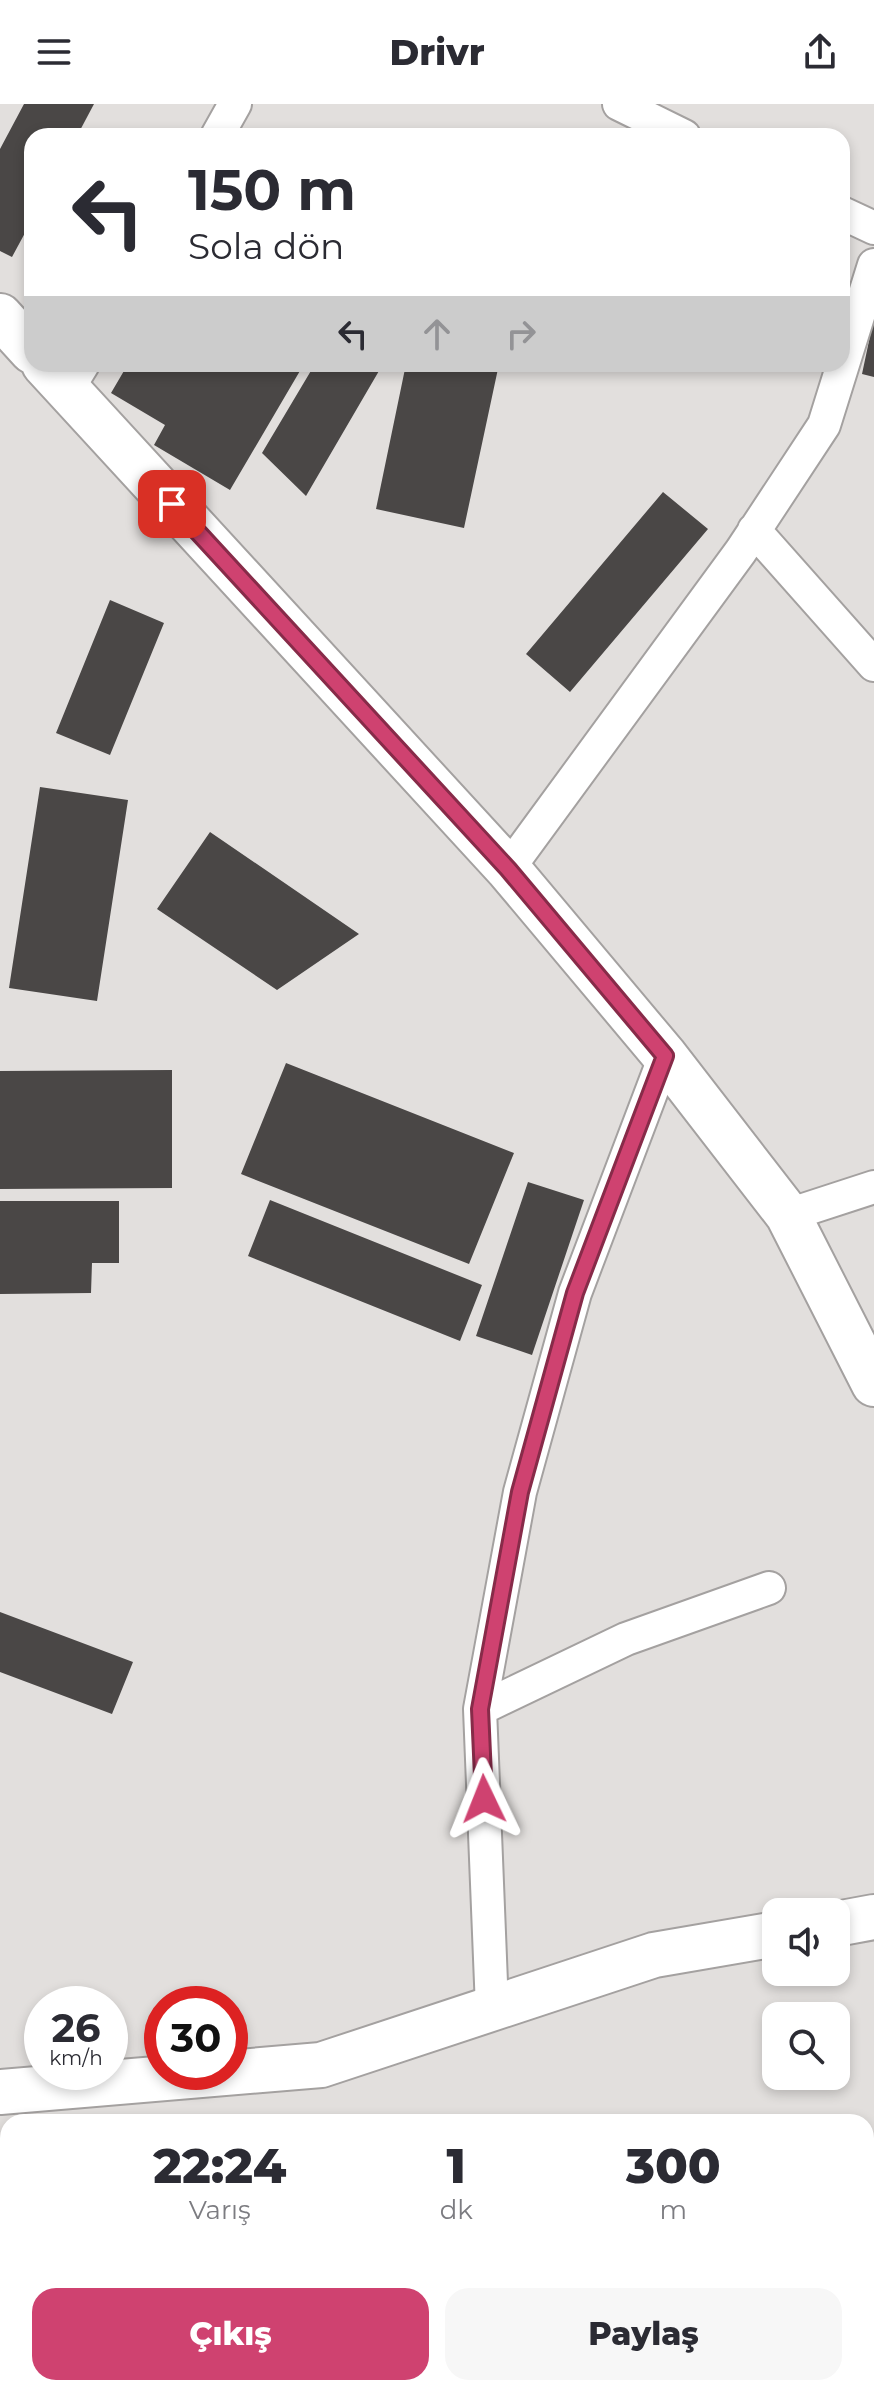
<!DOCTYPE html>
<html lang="tr">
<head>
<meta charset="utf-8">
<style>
  body { margin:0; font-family:Montserrat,sans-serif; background:#f7f7f7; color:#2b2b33; height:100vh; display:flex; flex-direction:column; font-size:30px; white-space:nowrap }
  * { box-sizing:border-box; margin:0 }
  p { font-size:26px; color:#7c7c81 }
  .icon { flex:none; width:44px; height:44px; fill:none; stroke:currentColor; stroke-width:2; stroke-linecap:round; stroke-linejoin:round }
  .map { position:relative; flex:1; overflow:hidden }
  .side { position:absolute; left:0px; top:2010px; width:874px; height:282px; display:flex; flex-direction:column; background:#fff; border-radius:24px 24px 0 0; box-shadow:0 4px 12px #0003 }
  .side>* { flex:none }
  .top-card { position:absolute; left:24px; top:24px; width:826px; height:244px; border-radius:24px; box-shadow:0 4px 12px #0003; background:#fff; color:#2b2b33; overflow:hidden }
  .tools { position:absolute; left:762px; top:1794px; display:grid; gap:16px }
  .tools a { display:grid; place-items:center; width:88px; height:88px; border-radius:16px; background:#fff; box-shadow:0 4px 12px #0003; font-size:40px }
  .speed { position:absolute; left:24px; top:1882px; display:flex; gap:16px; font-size:40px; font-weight:700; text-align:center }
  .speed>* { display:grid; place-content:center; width:104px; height:104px; border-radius:50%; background:#fff; box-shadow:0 4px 12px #0003; line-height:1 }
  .speed small { font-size:20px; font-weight:400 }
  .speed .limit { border:12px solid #d22; background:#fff; color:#111 }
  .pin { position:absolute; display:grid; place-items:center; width:68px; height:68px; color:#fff; margin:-34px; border-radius:16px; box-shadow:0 4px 12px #0006 }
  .me { position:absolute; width:88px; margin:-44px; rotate:358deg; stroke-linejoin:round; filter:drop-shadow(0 0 6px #0008) }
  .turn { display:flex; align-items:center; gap:28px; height:168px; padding:0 32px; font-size:36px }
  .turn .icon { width:104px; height:104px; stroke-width:2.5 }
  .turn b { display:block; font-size:56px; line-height:68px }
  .lanes { display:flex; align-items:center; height:76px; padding:0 32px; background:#0003; justify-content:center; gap:40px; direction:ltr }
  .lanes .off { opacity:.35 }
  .eta { display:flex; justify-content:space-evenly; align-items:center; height:136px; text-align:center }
  .eta b { font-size:48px; font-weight:800; line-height:56px }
  .cta { display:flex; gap:16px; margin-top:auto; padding:16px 32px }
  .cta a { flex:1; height:92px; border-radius:24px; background:#cf4270; color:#fff; font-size:32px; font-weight:800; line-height:92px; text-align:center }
  .cta a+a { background:#f7f7f7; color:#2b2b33 }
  header { display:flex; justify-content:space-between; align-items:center; height:104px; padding:0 32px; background:#fff; font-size:36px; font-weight:800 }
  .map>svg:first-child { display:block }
</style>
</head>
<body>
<header><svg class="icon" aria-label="menu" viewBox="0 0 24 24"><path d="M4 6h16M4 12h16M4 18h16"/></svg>Drivr<svg class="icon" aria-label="share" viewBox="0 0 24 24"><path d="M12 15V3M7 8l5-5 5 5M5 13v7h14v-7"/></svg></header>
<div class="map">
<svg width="874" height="2291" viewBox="0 0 874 2291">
  <rect width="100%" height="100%" fill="#e2dfdd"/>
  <path fill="#4a4746" d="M24 0H94L77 32H32V116L12 153 0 147V45Z
    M873 218H874V273L862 270Z
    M128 260H304L230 386 154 341 165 321 111 289Z
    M315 260H383L306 392 262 349Z
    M406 260H499L464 424 376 405Z
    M663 388 708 425 570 588 526 550Z
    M110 496 164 519 110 651 56 629Z
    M40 683 128 696 97 897 9 884Z
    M210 728 359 830 277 886 157 805Z
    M286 959 514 1049 469 1160 241 1070Z
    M172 966V1084L0 1085V967Z
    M528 1078 584 1096 532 1251 476 1232Z
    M270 1096 482 1181 460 1237 248 1152Z
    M0 1097H119V1159H92L91 1189 0 1190Z
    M0 1508 133 1558 112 1610 0 1568Z"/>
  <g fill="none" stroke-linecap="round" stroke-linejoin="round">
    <defs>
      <path id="street" d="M619 0 684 32
        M217 32 235 0
        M842 109 874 124
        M67 286 83 260
        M754 426 874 561
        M508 765 741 447 824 321 874 161
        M788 1111 874 1083
        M480 1605 626 1535 769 1484
        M492 1904 480 1605 520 1388 575 1189 665 952"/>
      <path id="secondary" d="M0 212 32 247
        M44 260 508 765 665 952 788 1111 874 1280
        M836 1820 874 1813
        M0 1988 321 1961 654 1851 776 1830"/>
    </defs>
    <use href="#street" stroke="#a4a1a0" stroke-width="36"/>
    <use href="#secondary" stroke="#a4a1a0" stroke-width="48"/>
    <use href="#street" stroke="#fff" stroke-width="32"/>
    <use href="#secondary" stroke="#fff" stroke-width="44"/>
  </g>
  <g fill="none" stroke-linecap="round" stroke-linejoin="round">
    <defs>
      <path id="route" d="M172 400 508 765 665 952 575 1189 520 1388 480 1605 484 1695"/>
    </defs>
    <use href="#route" stroke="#872b49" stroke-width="20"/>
    <use href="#route" stroke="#cf4270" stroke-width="14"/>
  </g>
</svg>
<div class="tools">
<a><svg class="icon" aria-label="sound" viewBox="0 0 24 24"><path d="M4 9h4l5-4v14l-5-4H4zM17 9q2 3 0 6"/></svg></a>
<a><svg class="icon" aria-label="search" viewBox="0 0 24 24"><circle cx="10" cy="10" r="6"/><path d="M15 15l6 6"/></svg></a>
</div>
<div class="speed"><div>26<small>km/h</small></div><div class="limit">30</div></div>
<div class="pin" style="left:172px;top:400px;background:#d93025"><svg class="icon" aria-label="arrive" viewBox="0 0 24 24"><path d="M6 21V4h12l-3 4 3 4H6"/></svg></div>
<svg class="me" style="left:484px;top:1695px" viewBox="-20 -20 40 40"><path d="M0-17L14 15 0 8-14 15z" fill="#cf4270" stroke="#fff" stroke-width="4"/></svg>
<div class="top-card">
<div class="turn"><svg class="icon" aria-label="left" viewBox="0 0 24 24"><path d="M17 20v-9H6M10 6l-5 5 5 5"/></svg><div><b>150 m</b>Sola dön</div></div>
<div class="lanes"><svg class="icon" aria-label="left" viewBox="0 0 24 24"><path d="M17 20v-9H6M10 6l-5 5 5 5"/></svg><svg class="icon off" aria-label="ahead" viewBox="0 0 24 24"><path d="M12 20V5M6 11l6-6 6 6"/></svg><svg class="icon off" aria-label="right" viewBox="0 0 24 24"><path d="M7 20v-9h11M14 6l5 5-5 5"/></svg></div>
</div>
<section class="side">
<div class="eta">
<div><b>22:24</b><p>Varış</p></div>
<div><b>1</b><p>dk</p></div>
<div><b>300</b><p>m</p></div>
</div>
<div class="cta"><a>Çıkış</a><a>Paylaş</a></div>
</section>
</div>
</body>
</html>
